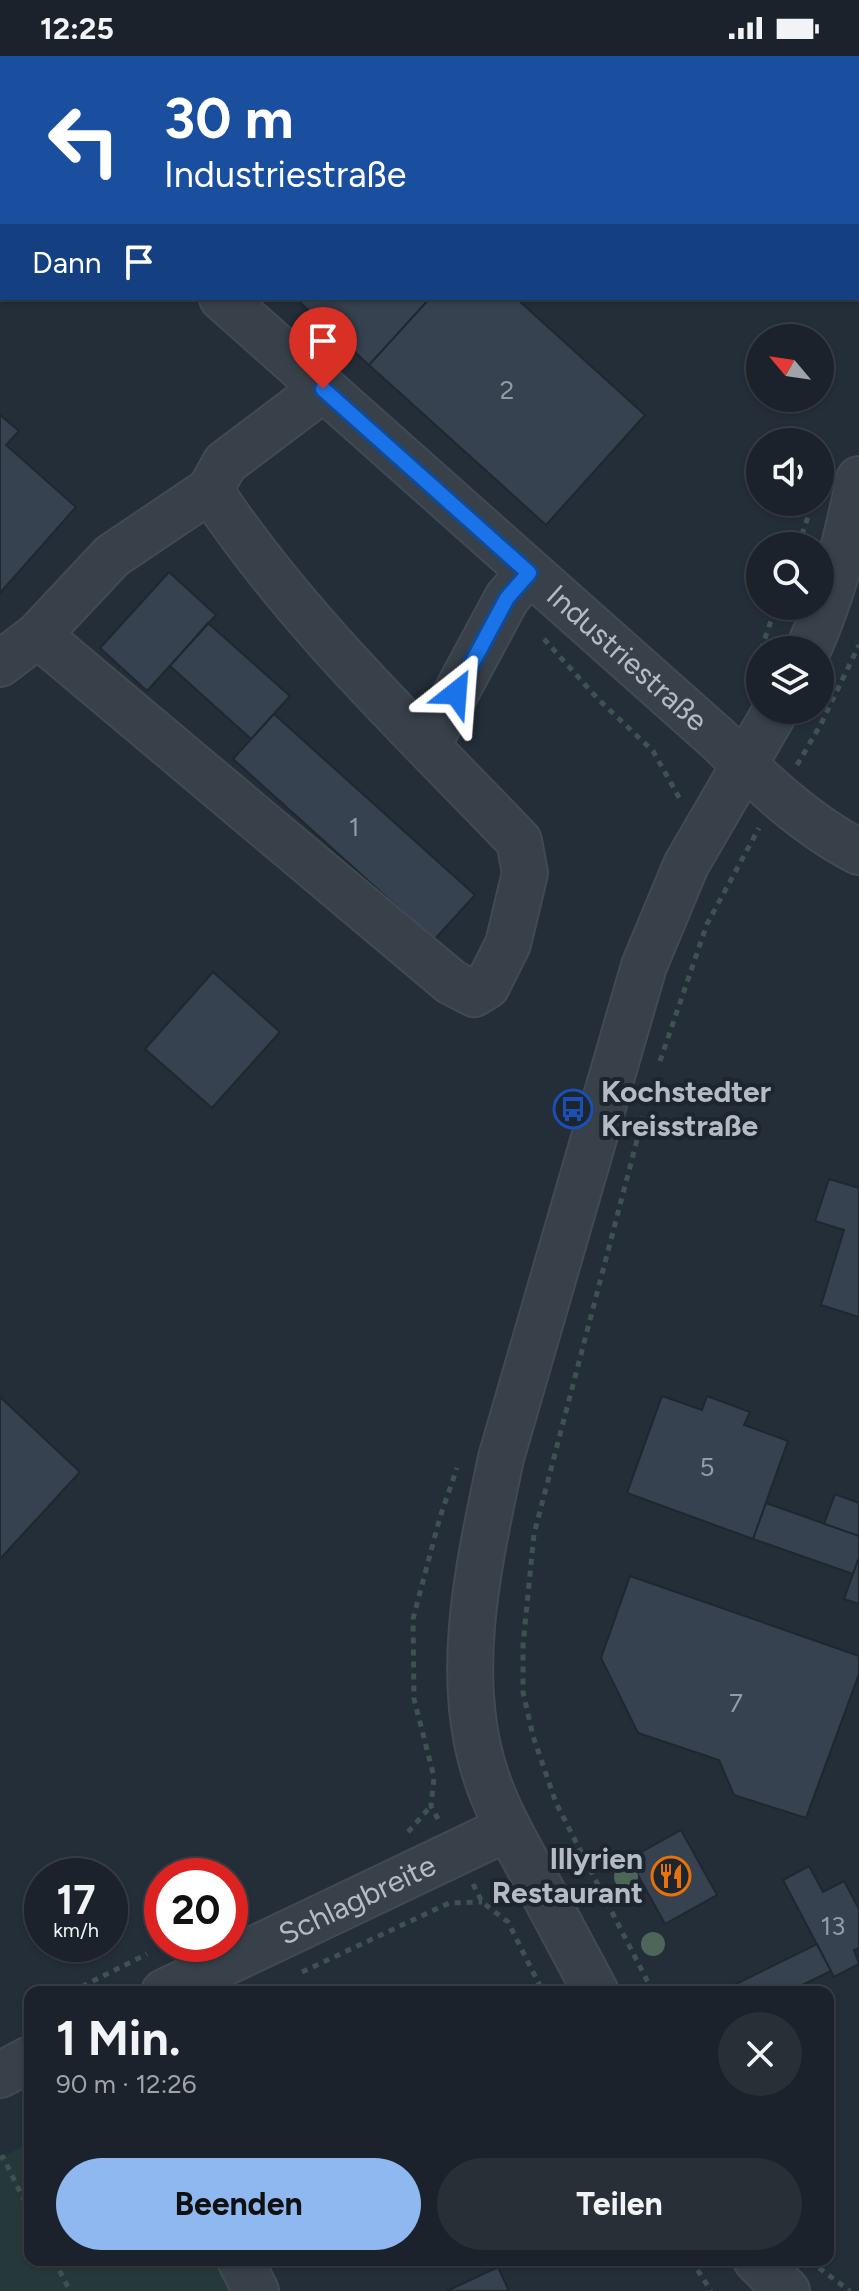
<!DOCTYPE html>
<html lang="de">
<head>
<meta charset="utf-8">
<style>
  body { margin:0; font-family:Figtree,sans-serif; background:#282f37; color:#f1f3f6; height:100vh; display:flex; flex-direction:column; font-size:30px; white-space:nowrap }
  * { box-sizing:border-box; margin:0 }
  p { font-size:26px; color:#a0a4a9 }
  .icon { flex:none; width:44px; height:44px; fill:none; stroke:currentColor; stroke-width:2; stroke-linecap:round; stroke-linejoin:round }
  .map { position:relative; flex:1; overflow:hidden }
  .details { position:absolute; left:24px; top:1930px; width:810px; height:280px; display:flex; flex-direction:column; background:#1b222b; border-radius:16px; box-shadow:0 2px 6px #0004,0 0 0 2px #393f47 }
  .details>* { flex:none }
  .banner { position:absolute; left:0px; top:0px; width:860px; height:244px; box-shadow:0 2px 6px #0004,0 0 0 2px #393f47; background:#1a4fa0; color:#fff; overflow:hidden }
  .needle { width:52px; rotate:299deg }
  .buttons { position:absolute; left:746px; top:268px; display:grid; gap:16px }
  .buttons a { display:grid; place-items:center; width:88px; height:88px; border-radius:50%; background:#1b222b; box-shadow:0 2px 6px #0004,0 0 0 2px #393f47; font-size:40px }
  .speed { position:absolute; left:24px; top:1802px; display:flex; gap:16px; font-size:40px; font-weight:700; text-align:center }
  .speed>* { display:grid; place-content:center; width:104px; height:104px; border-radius:50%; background:#1b222b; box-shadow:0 2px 6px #0004,0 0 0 2px #393f47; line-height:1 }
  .speed small { font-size:20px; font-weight:400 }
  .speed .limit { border:12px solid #d22; background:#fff; color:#111 }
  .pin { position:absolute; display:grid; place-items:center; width:68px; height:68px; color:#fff; margin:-82px -34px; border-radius:50% 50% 50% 0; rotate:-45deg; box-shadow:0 0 8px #0007 }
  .pin .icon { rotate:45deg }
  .me { position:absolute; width:88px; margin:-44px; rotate:28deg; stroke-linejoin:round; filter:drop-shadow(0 0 6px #0008) }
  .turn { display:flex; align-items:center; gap:28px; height:168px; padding:0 32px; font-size:36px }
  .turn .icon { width:104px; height:104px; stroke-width:2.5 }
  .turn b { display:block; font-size:56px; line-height:68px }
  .then { display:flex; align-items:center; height:76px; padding:0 32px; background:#0003; gap:16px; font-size:30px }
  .round { display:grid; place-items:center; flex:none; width:84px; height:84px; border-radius:42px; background:#282f37 }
  .headline { display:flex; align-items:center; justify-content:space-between; height:136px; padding:0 32px }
  h1 { font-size:48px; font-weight:700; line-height:60px }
  .action { display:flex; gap:16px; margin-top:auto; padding:16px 32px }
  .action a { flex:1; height:92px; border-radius:48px; background:#8eb8ef; color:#111; font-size:32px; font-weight:700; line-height:92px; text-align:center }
  .action a+a { background:#282f37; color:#f1f3f6 }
  .status { display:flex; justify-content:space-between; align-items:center; height:56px; padding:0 40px; background:#1b222b; direction:ltr }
  .status svg { height:22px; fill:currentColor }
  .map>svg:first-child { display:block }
</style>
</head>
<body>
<div class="status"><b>12:25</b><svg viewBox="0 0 49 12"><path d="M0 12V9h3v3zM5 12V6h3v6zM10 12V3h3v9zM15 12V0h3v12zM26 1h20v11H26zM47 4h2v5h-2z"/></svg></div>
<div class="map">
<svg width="859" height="2235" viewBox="0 0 859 2235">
  <rect width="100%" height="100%" fill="#242e39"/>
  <path fill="#26393a" d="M30 2086V2204H215L230 2235H0V2103Z"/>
  <path fill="#36424f" stroke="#1f2730" stroke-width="2" d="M345 0H406L405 2Z
    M295 242H430L369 309Z
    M430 242H516L645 359 546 469 369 309Z
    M0 359 19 375 6 389 76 451 0 537Z
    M169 516 216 559 147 635 100 592Z
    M208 567 290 640 251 683 170 610Z
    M274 658 475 839 434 884 233 703Z
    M213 916 280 976 212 1052 145 993Z
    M829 1123 859 1132V1261L821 1249 844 1174 815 1165Z
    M662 1340 702 1354 707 1340 750 1356 744 1369 788 1385 753 1483 627 1437Z
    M0 1341 80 1416 0 1503Z
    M835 1438 859 1447V1480L824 1468Z
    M766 1447 859 1480V1501L853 1518 753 1483Z
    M859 1501V1548L844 1543Z
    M630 1520 859 1600V1618L806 1762 734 1739 719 1704 638 1677 601 1602Z
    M681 1774 717 1839 665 1868 629 1803Z
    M809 1810 823 1836 844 1825 859 1853V1892L854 1894 859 1908 834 1921 783 1824Z
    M817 1888 831 1915 788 1936H720Z
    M498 2211 509 2235H447Z"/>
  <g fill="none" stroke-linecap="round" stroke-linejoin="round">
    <defs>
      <g id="minor">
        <path d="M493 0 495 2"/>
        <path d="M163 2 164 0"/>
        <path d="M0 42 2 44"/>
        <path id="s1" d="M222 242 719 684C760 725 806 769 859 796"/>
        <path d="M38 579 112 500 210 434"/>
        <path d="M808 594C833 539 847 482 859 423"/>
        <path d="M0 608 38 579 451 926 474 938 487 930 508 888 525 817 519 785C412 673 296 564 210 434L225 407 323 333"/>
        <path d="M428 689 507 542 529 517"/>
        <path id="s2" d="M164 1936 508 1772"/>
        <path d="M596 1936C575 1897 554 1858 533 1818 516 1787 497 1754 486 1720 452 1618 480 1503 501 1402L644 910 686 809 776 654"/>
        <path d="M0 2019 30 2003"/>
        <path d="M240 2204 256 2235"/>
        <path d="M756 2204 787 2235"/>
      </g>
    </defs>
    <use href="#minor" stroke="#414952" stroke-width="48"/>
    <path stroke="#3f5252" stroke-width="5" stroke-dasharray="6 6" stroke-linecap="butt" d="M798 490 809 458
      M544 583 598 643 653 695 681 745
      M761 594 776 550
      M749 626 760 596
      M797 709 821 668 859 589
      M660 1005 707 868 759 772
      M643 1061 534 1478 523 1589V1636L533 1680 556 1747 653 1936
      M438 1763 431 1750 434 1721 414 1643 413 1563 440 1461 457 1412
      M408 1776 431 1750
      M473 1828 482 1846 508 1866 543 1936
      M302 1916 449 1847 482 1846
      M71 1936 147 1898
      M0 2103 3 2101 30 2156
      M54 2204 70 2235
      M691 2204 711 2235
      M819 2212 850 2235"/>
    <use href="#minor" stroke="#384049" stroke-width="44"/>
  </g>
  <g fill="#4c6659">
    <circle cx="626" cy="1821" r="12"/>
    <circle cx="653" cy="1888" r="12"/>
  </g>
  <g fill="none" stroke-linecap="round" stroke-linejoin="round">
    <defs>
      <path id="route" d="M323 333 529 517 507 542 456 637"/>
    </defs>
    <use href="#route" stroke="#114b97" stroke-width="20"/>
    <use href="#route" stroke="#1a73e8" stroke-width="14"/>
  </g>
  <defs>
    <symbol id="bus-ring" viewBox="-11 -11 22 22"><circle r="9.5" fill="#1d252e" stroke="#1a4fb4" stroke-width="1.5"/><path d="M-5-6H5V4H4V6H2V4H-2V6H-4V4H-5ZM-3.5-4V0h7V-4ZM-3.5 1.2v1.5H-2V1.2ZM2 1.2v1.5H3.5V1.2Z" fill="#1a4fb4"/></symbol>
    <symbol id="restaurant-ring" viewBox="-11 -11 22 22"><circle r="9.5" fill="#1d252e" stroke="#e8710a" stroke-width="1.5"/><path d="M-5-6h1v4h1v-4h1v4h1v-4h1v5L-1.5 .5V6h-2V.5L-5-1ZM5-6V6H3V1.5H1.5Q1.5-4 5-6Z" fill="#e8710a"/></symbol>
  </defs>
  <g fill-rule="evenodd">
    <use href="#bus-ring" x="551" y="1031" width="44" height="44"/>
    <use href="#restaurant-ring" x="649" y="1798" width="44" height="44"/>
  </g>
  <g text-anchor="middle" stroke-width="8" stroke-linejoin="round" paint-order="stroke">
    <g font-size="26" fill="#929ba6">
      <text x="507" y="343">2</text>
      <text x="354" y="780">1</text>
      <text x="707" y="1420">5</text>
      <text x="736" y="1656">7</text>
      <text x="833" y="1879">13</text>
    </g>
    <g font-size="30" fill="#b3bbc5" stroke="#1d252e">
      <text dy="10" stroke="none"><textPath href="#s1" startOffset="542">Industriestraße</textPath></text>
      <text dy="10" stroke="none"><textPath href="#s2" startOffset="214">Schlagbreite</textPath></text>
    </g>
    <g font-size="30" font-weight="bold" fill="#b3bbc5" stroke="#1d252e" text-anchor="start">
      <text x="601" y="1046">Kochstedter<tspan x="601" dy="34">Kreisstraße</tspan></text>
      <text x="643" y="1813" text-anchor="end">Illyrien<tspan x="643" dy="34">Restaurant</tspan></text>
    </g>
  </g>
</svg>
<div class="buttons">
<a><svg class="needle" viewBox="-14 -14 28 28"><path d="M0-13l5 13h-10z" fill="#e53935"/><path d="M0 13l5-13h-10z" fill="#a0a4a9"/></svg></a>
<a><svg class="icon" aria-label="sound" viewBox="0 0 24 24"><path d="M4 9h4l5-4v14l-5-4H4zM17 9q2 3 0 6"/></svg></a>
<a><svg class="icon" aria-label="search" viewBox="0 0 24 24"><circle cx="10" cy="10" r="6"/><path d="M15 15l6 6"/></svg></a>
<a><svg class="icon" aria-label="layers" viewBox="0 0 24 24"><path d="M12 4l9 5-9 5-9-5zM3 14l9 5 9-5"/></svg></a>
</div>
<div class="speed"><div>17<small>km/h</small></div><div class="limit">20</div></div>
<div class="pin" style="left:323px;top:333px;background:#d93025"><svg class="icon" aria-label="arrive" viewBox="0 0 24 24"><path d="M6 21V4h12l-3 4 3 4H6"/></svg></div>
<svg class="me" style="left:456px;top:637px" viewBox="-20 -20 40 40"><path d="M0-17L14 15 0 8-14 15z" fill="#1a73e8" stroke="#fff" stroke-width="4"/></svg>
<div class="banner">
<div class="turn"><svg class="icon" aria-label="left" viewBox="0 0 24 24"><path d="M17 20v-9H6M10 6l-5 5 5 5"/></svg><div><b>30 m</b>Industriestraße</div></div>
<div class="then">Dann<svg class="icon" aria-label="arrive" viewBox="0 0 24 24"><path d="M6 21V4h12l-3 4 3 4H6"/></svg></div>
</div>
<section class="details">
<div class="headline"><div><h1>1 Min.</h1><p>90 m · 12:26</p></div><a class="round"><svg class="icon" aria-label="close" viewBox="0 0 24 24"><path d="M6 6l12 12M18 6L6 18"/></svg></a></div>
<div class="action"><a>Beenden</a><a>Teilen</a></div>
</section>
</div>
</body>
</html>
